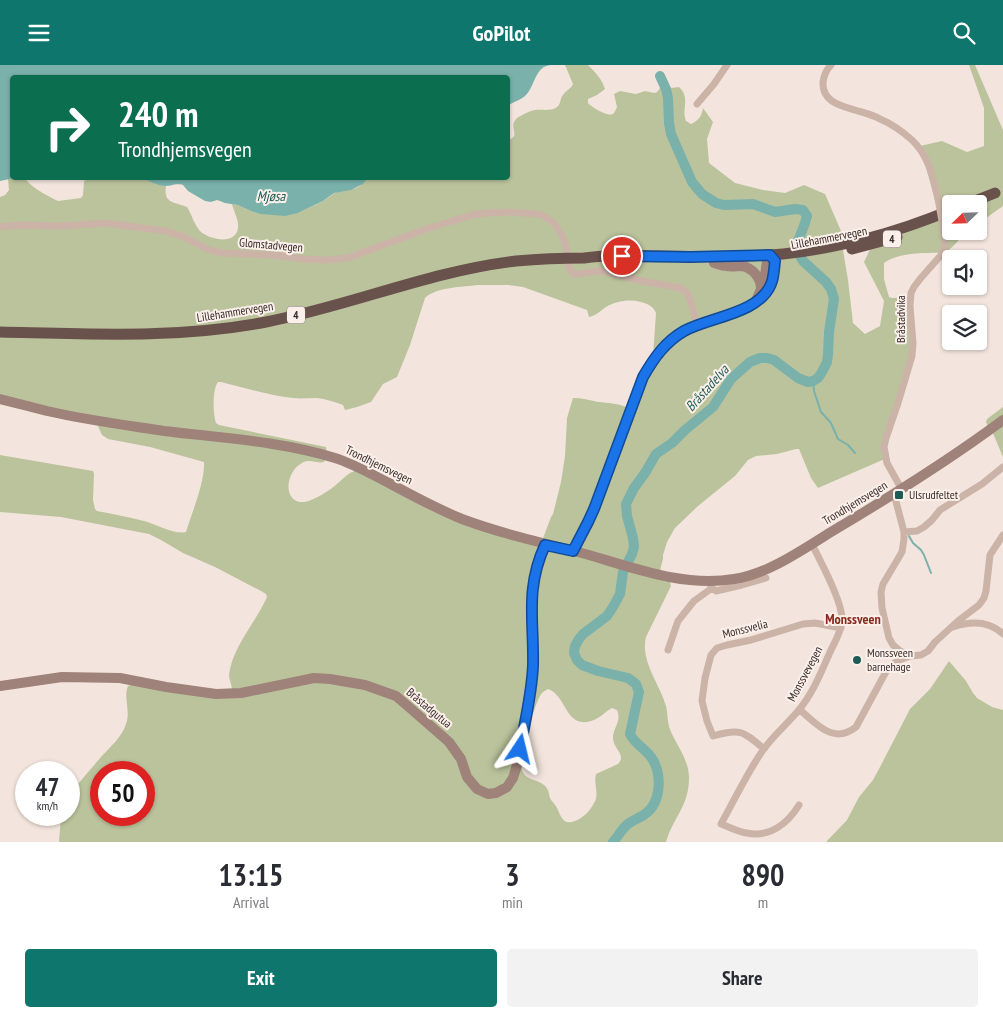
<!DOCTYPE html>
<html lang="en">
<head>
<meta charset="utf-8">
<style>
  body { margin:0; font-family:"PT Sans Narrow",sans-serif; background:#f2f2f3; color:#2b2b33; height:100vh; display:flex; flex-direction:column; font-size:19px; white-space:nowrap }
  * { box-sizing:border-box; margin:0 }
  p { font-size:16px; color:#7c7c81 }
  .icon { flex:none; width:28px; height:28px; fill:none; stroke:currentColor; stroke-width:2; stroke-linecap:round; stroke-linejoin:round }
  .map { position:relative; height:777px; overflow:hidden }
  .drawer { display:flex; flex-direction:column; background:#fff; flex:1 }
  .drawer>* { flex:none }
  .banner { position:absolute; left:10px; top:10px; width:500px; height:105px; border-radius:5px; box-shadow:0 1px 4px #0004; background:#0b6e4f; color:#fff; overflow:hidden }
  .needle { width:32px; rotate:247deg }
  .tools { position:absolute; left:942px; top:130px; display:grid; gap:10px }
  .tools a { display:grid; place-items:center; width:45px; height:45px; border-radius:5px; background:#fff; box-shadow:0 1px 4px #0004; font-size:25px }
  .speed { position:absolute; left:15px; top:696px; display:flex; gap:10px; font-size:25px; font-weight:700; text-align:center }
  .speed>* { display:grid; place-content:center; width:65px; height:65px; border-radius:50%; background:#fff; box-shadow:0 1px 4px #0004; line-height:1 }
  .speed small { font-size:12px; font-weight:400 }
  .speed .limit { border:8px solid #d22; background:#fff; color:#111 }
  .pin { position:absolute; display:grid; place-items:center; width:42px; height:42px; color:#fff; margin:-21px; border:2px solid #fff; border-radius:50%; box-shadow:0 1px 5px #0007 }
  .me { position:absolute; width:55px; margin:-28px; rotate:10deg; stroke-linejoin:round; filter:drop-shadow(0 0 4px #0008) }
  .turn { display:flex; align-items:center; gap:18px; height:105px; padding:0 25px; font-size:22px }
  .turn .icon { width:65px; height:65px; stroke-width:2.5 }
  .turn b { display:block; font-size:35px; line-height:42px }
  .eta { display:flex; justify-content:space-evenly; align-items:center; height:85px; text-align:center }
  .eta b { font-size:30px; font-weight:700; line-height:35px }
  .button { display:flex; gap:10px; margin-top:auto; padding:10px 25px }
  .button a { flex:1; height:58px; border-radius:5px; background:#0f766e; color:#fff; font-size:20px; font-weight:700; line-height:58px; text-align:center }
  .button a+a { background:#f2f2f3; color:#2b2b33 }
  header { display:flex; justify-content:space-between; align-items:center; height:65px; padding:0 25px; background:#0f766e; color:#fff; font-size:22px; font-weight:700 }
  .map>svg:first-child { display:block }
</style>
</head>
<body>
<header><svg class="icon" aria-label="menu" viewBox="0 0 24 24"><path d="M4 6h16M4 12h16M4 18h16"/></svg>GoPilot<svg class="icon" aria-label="search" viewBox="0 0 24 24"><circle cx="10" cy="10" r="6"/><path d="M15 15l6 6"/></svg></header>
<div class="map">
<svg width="1003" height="777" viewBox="0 0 1003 777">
  <rect width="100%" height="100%" fill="#f3e5dd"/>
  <path fill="#bbc39c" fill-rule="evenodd" d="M565 0H588C595 7 602 14 605 24L597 30 588 34V38C591 42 608 52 613 49 615 47 616 44 617 42L614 29 620 26 636 29 645 26 654 28 657 27 660 23 659 12 662 10 667 19 671 23 679 22C691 33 681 44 686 56L691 59C698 56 702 51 703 43L713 57 707 74 709 98 735 118 763 125 785 128 804 120 825 129 841 166 843 185 848 215 853 258 865 269 880 261 884 236 864 197 873 178 940 152 920 81 942 76 967 87 984 81V43L969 0H975L1003 65V141L979 158V139H951V166H968C961 171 952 185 945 187 941 189 934 187 930 188 916 188 896 189 884 198V214L889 232 892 233 911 232 913 285 886 366 887 393 818 423 811 413 799 384H796L777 389 756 391 748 395 735 411 698 441 675 463 667 477 663 490V494L659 509 670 517 671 521 646 572C640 596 660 619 666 641 668 650 667 658 671 667 678 682 689 696 689 713 689 741 673 753 666 777H59L61 751V750H69V732L71 728C81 715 91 704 101 692 110 682 122 672 126 659 131 646 123 633 128 621L134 619 232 625C232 620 229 615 229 610 232 582 256 557 267 532L266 529 261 526 215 502 183 488 161 475 149 469 61 452 0 447V390L93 406 94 409 93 435 95 444 97 446C113 449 129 452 144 456 156 459 174 470 186 467 192 447 205 417 204 397L150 382 108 374 102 370 97 359 0 332V132L5 130 9 125 8 114 25 113C30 122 48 131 58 136L81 133 83 130 84 116 90 113H141L156 119 166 121C163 139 175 137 187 142 192 150 194 160 201 167 211 175 236 180 238 163 239 155 234 147 232 139L238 140 251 146 298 148C306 143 315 141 323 136 327 134 330 131 333 129 347 121 355 130 368 113L508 112V75C522 71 507 62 517 53 522 50 529 46 535 45 542 44 553 47 558 41 561 38 560 33 563 30 566 25 571 24 573 19ZM478 220H508L523 222 587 245 589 252C597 250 600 246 606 242 616 236 629 234 641 237 648 239 653 241 656 248L653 291 629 340 626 342C617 338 608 338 598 337 589 335 582 333 573 333L567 353 565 391 561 417 553 449 551 452 542 476 442 444 357 405C348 408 344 413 338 418 331 425 314 435 305 437 282 439 285 407 302 398 309 393 317 399 324 397L327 391 326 382 219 360 216 358C213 349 212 325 218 317H221C245 323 269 330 293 333 301 334 309 333 317 333 325 334 335 337 343 340L345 345 357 342 371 337 383 319 397 312 410 280 425 233C436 222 463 222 478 220ZM548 624C568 631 565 668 596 654 602 651 606 646 612 643L617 645C622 657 613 662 613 673 613 684 627 690 618 699L596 709C593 719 600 729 594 738 590 746 583 753 575 756 563 761 561 751 557 743 555 739 552 737 550 733 549 729 549 726 546 722 540 714 525 716 522 705 519 696 535 635 542 628 544 626 546 625 548 624ZM101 708H144V750H101Z
    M1003 342V392L992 366 988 362 986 357 987 354Z
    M949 596 966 616 973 628 977 633 992 642 1003 645V777H826L847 755 859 732 873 715 880 702 910 644 930 624Z"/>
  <path fill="#7bb1ab" d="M0 0H551C535 1 535 21 526 30 521 35 514 37 508 40V12H12V112L14 113 0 116Z
    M141 113 368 112V113L363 119 351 125 334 128 323 136 304 145 298 148 285 151 261 149 251 146 238 140 225 138 220 136 217 135 211 137 205 136 188 126 183 120C174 118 173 121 166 121 158 121 149 116 141 113Z"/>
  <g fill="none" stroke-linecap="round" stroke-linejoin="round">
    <path stroke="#7bb1ab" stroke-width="2" d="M813 316 814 326 821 347 831 358 838 374 848 380 855 388
      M909 471 913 478 921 485 924 490 931 508"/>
    <path stroke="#7bb1ab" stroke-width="10" d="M613 777C618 772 622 763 628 759 633 755 640 753 645 749 661 738 662 711 653 695 647 684 635 680 630 669L639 627 636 619 628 613 598 606 582 600 577 595 574 588 575 581 579 574 583 569 607 551 613 542 620 529 623 507 632 489 634 482 633 473 627 451 626 439 634 423 645 408 656 389 672 378 685 365 707 347 713 342 731 314 750 297 760 293H767L774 295 798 313 808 317 813 316 818 313 822 307 827 297 828 290 829 267 834 234 831 224 826 217 803 196 797 186V179L805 158 807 151 803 145 795 144 775 147 753 139 724 140 716 138 702 129 692 117 671 69 669 58 668 33 666 24 660 11"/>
    <path stroke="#ccb3a8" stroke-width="7" d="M831 0C826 5 824 10 823 17 822 38 843 41 858 46 866 48 873 50 880 54 892 59 903 67 912 75 929 91 933 113 938 134
      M697 39 714 19 727 0
      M0 162 20 160 65 161 105 158 166 166 184 172 207 184 221 188 273 190 304 194 327 195 348 193 426 164 472 150 485 148 509 147 538 149 544 151 554 158 564 174 567 188
      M567 198 570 205 574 209H579L598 206 607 207 642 216 681 223 687 228 691 237 697 260
      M902 425 887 398 884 382 886 373 898 338 912 291 913 278 910 241 911 228 914 222 920 214 942 189 945 181V173
      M894 429 904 467V474L902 487 883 519 881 527 882 543 889 573 893 580 900 586 910 591 921 590 928 586 935 577 958 556 979 540 984 533 986 526 990 490 1003 470
      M904 467 917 466 924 462 932 455 940 445 982 419 1003 402
      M710 519 712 523 716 526 742 520 766 513
      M953 562C971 556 989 556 1003 569
      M668 585 678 556 694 536 712 523
      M800 645C817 659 833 680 856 662L888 603 897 596 910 591
      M764 684C743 666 740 663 713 671L707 656 702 636 705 613 711 590 717 583 727 580 751 575 803 559 815 558 841 563
      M799 740C788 758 770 773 747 768 738 767 730 762 721 759 735 734 747 708 763 685 773 671 787 659 798 646 813 629 822 605 831 585 835 577 841 566 842 557 844 539 820 496 812 479"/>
    <path stroke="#9f8279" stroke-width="10" d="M714 198C718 199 722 201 726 201 731 202 737 201 742 201 753 203 761 213 761 224
      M0 334C16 338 31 342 47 346 86 355 125 360 164 366 221 373 280 376 335 393 354 399 371 409 389 418 413 431 437 444 462 454 497 467 534 476 571 485 625 499 678 523 734 514 768 509 802 485 831 467 890 432 948 396 1003 355
      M573 486 589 457 594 444 643 312C662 278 678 266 715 254 725 250 735 248 745 243 756 238 768 230 772 217 774 211 774 203 775 196L770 190 767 197 764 217 756 236
      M0 621 62 612 120 613 166 622 216 629 241 628 314 613 330 614 365 620 396 631 410 643 449 677 461 694 467 712 477 724 488 729 496 728 507 722 513 713 518 697 532 614 533 598 531 540 534 515 539 493 545 479"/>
    <path stroke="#6a524c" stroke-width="11" d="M967 139 995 128
      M852 184 897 172
      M0 267C89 269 178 274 266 257 350 241 430 206 516 196 538 194 561 193 584 193 592 192 600 191 608 191 666 190 724 194 783 189 840 183 898 167 951 145"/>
    <path stroke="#ccb3a8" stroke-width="7" d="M938 134 945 173"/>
  </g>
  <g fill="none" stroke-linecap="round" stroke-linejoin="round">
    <defs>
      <path id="route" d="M520 684C525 656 532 628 533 600 534 555 525 524 545 480L573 486 588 457 594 444 643 312C654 293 665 277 684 266 709 252 759 249 771 219 774 212 774 204 775 196L770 190 691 192 622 191"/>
    </defs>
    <use href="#route" stroke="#114b97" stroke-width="12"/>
    <use href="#route" stroke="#1a73e8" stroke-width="9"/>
  </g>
  <g fill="#1d5b56" stroke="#faf0e9" stroke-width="2">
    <rect x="894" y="425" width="10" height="10" rx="2.5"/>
    <circle cx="857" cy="595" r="5"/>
  </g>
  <g text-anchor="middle" stroke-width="4" stroke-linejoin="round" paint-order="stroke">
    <g fill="#faf0e9" stroke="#726663" stroke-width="1">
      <rect x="883" y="165.5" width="18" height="17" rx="4"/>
      <rect x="287" y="241.5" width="18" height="17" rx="4"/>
    </g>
    <g font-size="11" font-weight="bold" fill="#382b29">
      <text x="892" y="178">4</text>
      <text x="296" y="254">4</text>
    </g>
    <g font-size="12" fill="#382b29" stroke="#faf0e9">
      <text transform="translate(829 173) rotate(-11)" y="4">Lillehammervegen</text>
      <text transform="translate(271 180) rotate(5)" y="4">Glomstadvegen</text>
      <text transform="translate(235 247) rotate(-9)" y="4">Lillehammervegen</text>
      <text transform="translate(901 254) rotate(-90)" y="4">Bråstadvika</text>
      <text transform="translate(379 400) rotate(26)" y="4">Trondhjemsvegen</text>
      <text transform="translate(855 438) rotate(-31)" y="4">Trondhjemsvegen</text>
      <text transform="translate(745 564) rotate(-14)" y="4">Monssvelia</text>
      <text transform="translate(805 609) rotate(-62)" y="4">Monssvevegen</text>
      <text transform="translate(429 643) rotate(40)" y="4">Bråstadgutua</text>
    </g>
    <g font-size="12" fill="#382b29" stroke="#faf0e9" text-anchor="start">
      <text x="909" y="434">Ulsrudfeltet</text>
      <text x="867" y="592">Monssveen<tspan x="867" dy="14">barnehage</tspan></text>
    </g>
    <g font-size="14" font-style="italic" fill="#1d5b56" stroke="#faf0e9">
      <text x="271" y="136">Mjøsa</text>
      <text transform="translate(707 323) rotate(-48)" y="5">Bråstadelva</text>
    </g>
    <g font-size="14" font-weight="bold" fill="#89291f" stroke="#faf0e9">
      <text x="853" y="559">Monssveen</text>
    </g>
  </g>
</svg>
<div class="tools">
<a><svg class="needle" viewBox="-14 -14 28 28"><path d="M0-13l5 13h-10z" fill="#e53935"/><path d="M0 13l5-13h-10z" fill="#7c7c81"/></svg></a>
<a><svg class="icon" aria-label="sound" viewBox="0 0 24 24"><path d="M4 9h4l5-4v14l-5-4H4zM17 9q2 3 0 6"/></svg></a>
<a><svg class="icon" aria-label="layers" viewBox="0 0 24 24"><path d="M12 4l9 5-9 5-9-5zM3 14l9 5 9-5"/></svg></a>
</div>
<div class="speed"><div>47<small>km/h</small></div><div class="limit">50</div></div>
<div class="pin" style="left:622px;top:191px;background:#d93025"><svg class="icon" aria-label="arrive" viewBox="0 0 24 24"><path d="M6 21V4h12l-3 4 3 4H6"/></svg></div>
<svg class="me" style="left:520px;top:684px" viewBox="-20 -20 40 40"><path d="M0-17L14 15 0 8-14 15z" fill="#1a73e8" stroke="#fff" stroke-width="4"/></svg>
<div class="banner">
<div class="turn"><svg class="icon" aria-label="right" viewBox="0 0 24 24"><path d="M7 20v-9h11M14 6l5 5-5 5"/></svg><div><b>240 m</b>Trondhjemsvegen</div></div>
</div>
</div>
<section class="drawer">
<div class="eta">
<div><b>13:15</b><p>Arrival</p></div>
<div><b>3</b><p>min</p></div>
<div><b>890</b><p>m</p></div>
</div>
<div class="button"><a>Exit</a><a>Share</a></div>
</section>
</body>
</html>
